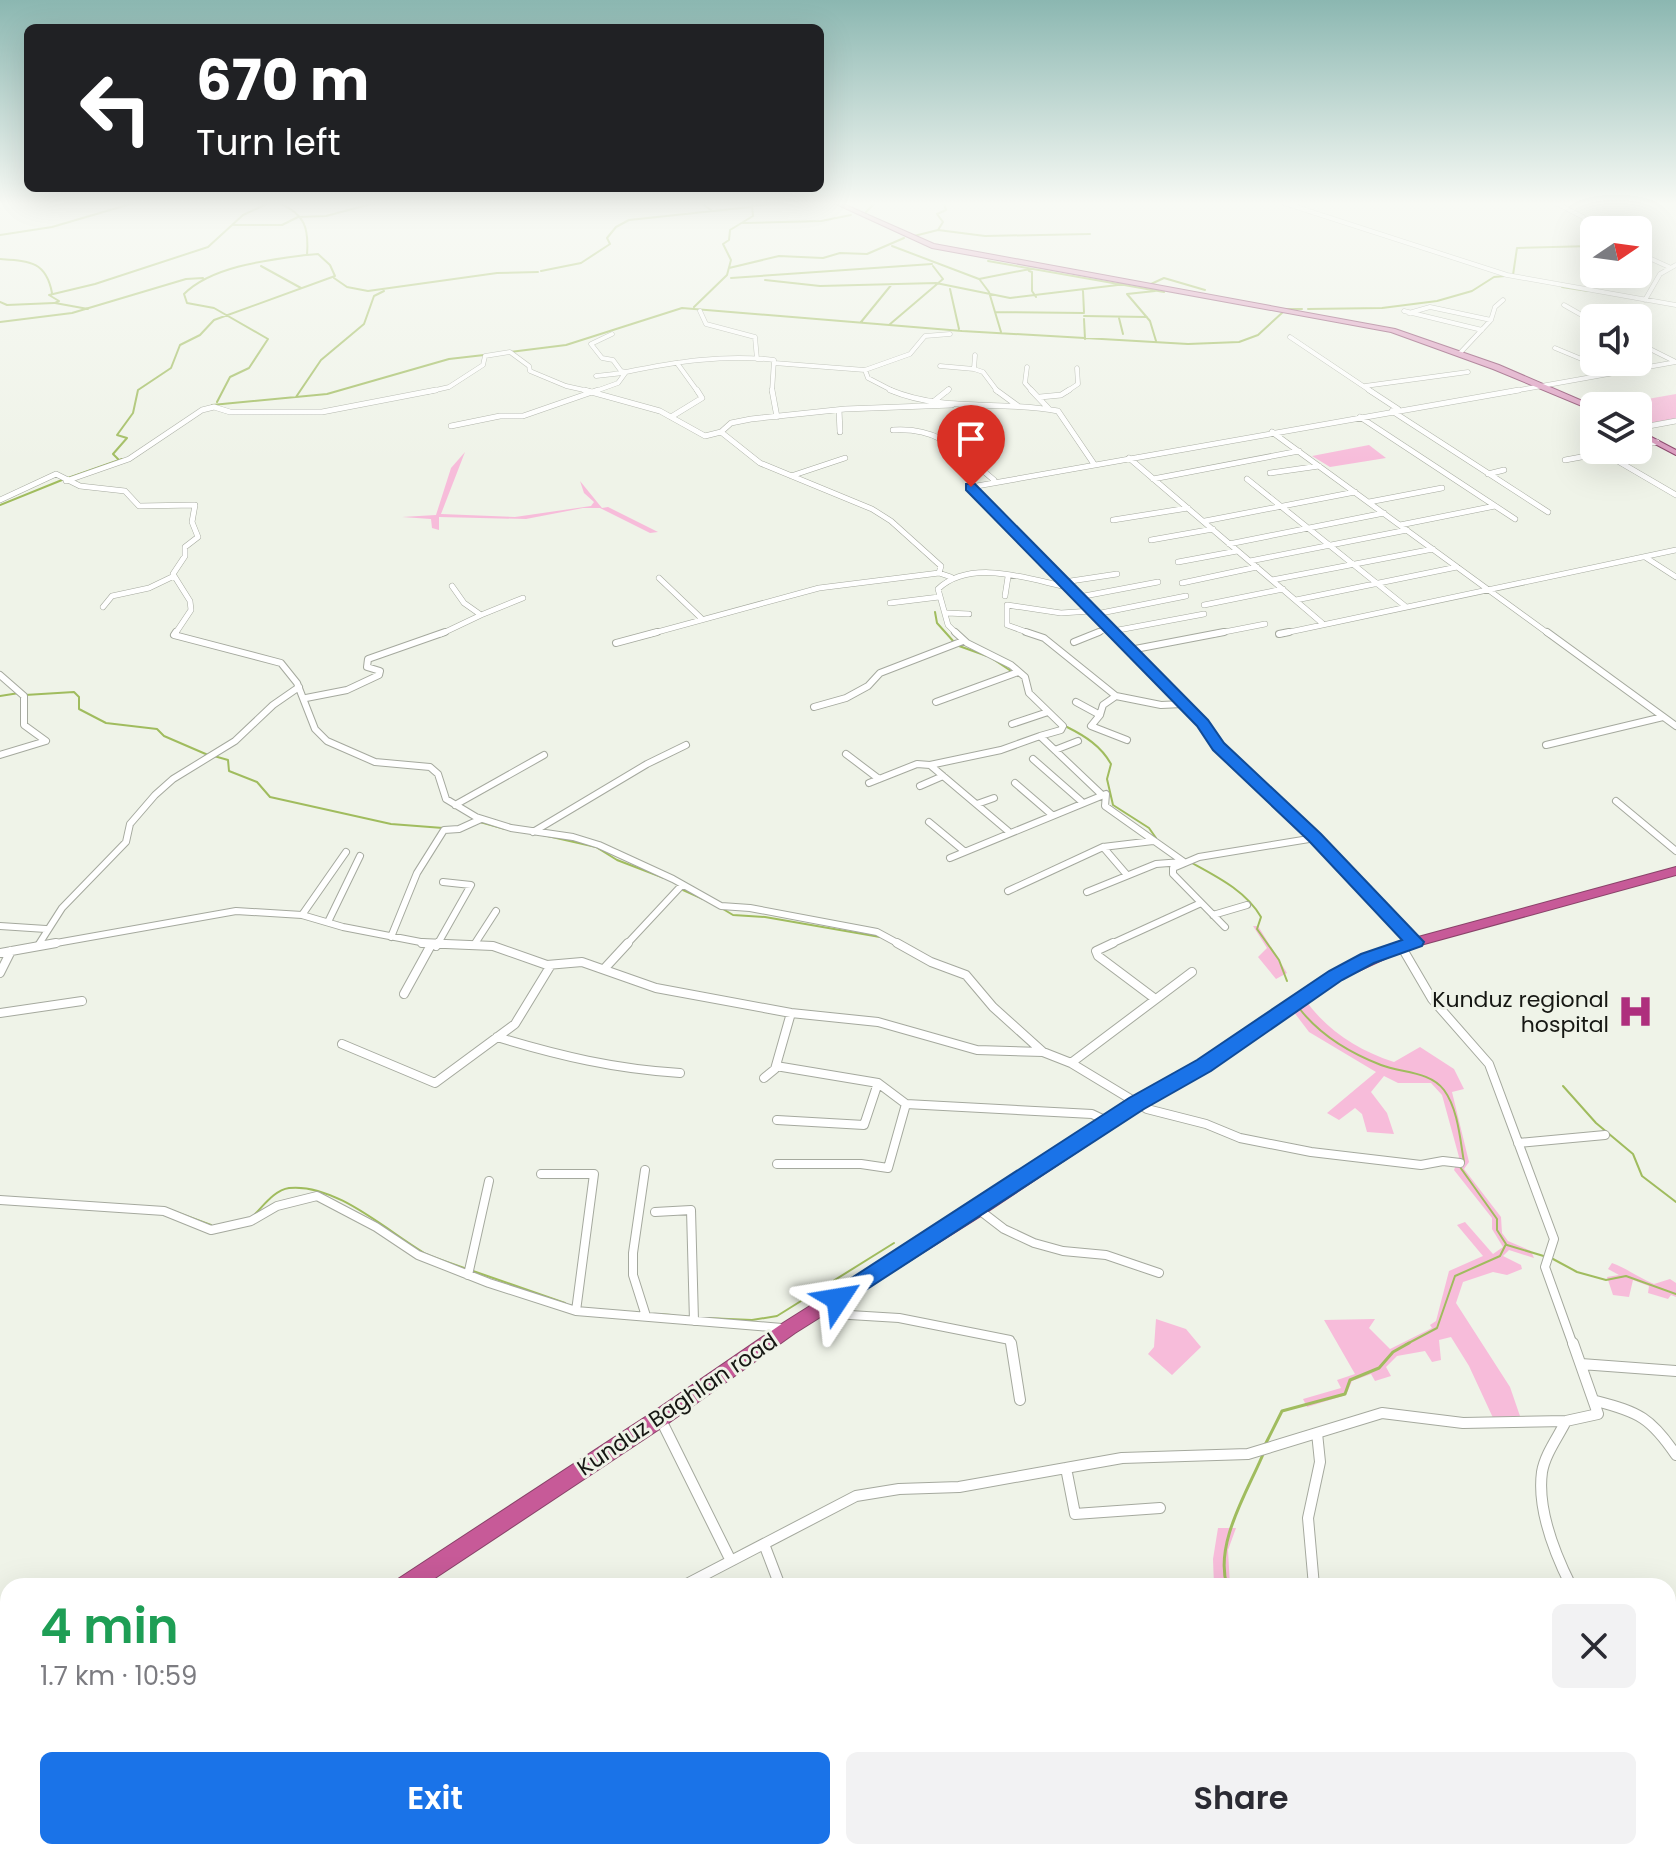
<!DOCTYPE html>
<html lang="en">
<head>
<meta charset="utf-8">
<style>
  body { margin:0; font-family:Poppins,sans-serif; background:#f2f2f3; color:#2b2b33; height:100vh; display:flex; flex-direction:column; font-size:30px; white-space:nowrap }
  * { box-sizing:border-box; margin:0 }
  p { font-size:26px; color:#7c7c81 }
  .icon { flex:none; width:44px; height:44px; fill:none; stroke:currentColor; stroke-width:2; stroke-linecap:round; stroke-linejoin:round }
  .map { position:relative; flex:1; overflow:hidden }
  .drawer { position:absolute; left:0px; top:1578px; width:1676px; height:282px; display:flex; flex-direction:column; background:#fff; border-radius:24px 24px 0 0; box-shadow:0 8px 32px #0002 }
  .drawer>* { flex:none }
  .top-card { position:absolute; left:24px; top:24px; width:800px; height:168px; border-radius:12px; box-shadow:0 8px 32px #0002; background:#202124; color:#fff; overflow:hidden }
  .needle { width:52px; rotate:77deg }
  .fabs { position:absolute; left:1580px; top:216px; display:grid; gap:16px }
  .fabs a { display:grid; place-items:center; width:72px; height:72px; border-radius:12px; background:#fff; box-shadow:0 8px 32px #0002; font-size:40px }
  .pin { position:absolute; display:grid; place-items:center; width:68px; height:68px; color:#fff; margin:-82px -34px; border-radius:50% 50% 50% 0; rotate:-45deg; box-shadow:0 0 8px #0007 }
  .pin .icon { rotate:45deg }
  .me { position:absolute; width:88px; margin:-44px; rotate:57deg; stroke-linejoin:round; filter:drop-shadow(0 0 6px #0008) }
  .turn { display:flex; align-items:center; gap:28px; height:168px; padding:0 40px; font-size:36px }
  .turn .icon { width:104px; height:104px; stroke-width:2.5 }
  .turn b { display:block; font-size:56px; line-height:68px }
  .round { display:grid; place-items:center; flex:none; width:84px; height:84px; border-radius:12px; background:#f2f2f3 }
  .head { display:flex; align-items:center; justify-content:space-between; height:136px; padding:0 40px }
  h1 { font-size:48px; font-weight:600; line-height:60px; color:#1e9e55 }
  .primary-button { display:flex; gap:16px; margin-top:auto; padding:16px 40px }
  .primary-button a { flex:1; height:92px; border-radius:12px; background:#1a73e8; color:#fff; font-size:32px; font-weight:600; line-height:92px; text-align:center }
  .primary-button a+a { background:#f2f2f3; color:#2b2b33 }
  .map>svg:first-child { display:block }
</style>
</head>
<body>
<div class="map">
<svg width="1676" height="1859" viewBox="0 0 1676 1859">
  <rect width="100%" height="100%" fill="#eff3e8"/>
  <path fill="#f7bcda" d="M1676 394V419L1638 426V406H1608Z
    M1369 445 1386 458 1330 467 1312 456Z
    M465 452 441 514 515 517 591 506 594 502 584 493 580 481 602 508 608 507 658 532 650 533 600 508H583L526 519 439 517V530L432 528 431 519 402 517 436 515 451 468Z
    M1253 926H1258L1287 973 1276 979 1258 957 1267 948Z
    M1304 998C1326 1030 1357 1050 1394 1062L1420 1047 1454 1069 1464 1089 1452 1092 1469 1162 1464 1169 1501 1217 1502 1233 1508 1241 1531 1251 1534 1258 1509 1250 1503 1256 1521 1265 1522 1269 1507 1275 1493 1272 1463 1282 1456 1303 1510 1387 1521 1419 1494 1420 1469 1366 1451 1337 1439 1340 1441 1360 1432 1362 1425 1351 1397 1356 1386 1367 1391 1376 1375 1381 1371 1374 1352 1381 1346 1395 1307 1407 1303 1399 1341 1388 1337 1380 1355 1374 1324 1320 1375 1319 1369 1328 1390 1349 1432 1328 1430 1325 1436 1321 1449 1271 1483 1256 1457 1225 1465 1222 1493 1254 1503 1247 1492 1229V1218L1454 1170 1459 1157 1442 1095 1431 1083H1398L1384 1076 1371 1092 1387 1113 1394 1134 1367 1132 1362 1114 1355 1108 1339 1120 1327 1113 1376 1072 1309 1032 1287 1003Z
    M1612 1263C1628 1269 1639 1278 1654 1284L1670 1279 1676 1283V1297L1671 1295 1668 1299 1648 1293 1649 1286 1633 1280 1629 1297 1613 1295 1607 1277 1619 1275 1608 1269Z
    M1156 1319 1186 1329 1201 1347 1172 1375 1148 1354 1154 1347Z
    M1218 1528H1236L1228 1550 1230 1586H1214L1213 1559Z"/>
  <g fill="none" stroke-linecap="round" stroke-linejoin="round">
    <path stroke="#a0bc5e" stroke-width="2" d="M701 203 711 210
      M866 212 875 203
      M743 223 821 221 851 215
      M234 225H282L298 217 326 216 375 203
      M938 230 985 236 1090 234
      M0 235 52 227 134 203
      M914 236 938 230 943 222 937 214 946 210 944 203
      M892 246 979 279 1030 269
      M0 259C29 261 46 261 52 293
      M988 261 1164 292
      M261 266 301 288
      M729 268 779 256 823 258 840 253 867 254 904 238
      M541 271 581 263 610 244 607 238 616 227 629 220 751 207
      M1029 271 1032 272V291L1036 297
      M1513 275 1517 248 1592 246 1589 244 1591 233
      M334 278 347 287 368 291 497 273 538 272
      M731 278 932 264
      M765 280 820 286 936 283 1010 298 1126 284
      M980 280 989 292 1001 332
      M1151 284 1164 278 1205 290
      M1562 287 1588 291
      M950 289 959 329
      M1083 291 1084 312
      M1155 291 1127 294 1150 321 1156 341
      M0 302 7 305 54 303
      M694 307 727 275 731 260 723 244 729 240 730 230 753 216 752 206 779 203
      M88 309 55 303 59 301 49 295 95 284 208 247 243 215 269 203
      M1286 309H1302
      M1308 309 1382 308 1437 301 1472 291 1494 277 1505 276
      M995 312 1084 313
      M1084 316 1147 317
      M1119 318 1123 334
      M1084 319 1085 339
      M0 322 72 313 186 279 203 278
      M861 322 892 284
      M889 325 943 279 933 266
      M510 352 566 345 682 308 962 331 1188 344 1239 342 1258 335 1283 312
      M296 397 321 360 364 324 374 296 384 291
      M217 402 230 377 249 368 268 339 214 308 187 303 184 294C212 266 268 260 306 255
      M212 405 327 394 449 359 484 355
      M118 459 113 454 127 438 117 435 133 413 138 390 171 368 180 345 200 335 214 320 335 276 330 265 318 254 307 255C309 228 305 214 279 203
      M68 478 122 459
      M0 505 62 480
      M935 612 937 623 954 642
      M959 646 987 656
      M993 659 1011 671
      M25 695 74 692 79 697V709L106 723 157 729 164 736 208 755
      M0 696 19 693
      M1067 727C1085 736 1101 746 1111 764L1107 779 1113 805 1149 828 1156 838
      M214 756 228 760 229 771 257 782 270 797 391 824 443 828
      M480 822 505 829
      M543 835 596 847 617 860 664 878
      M1183 858C1211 874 1244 888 1261 917L1257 929 1279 960 1287 981
      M683 890 703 899
      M723 909 733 915 765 917 880 937
      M1299 1008C1319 1034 1350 1053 1381 1065 1401 1073 1430 1071 1444 1090 1458 1109 1460 1139 1464 1162
      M1563 1086 1596 1123 1633 1154 1642 1176 1676 1202
      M165 1208 211 1225
      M255 1214C264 1205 275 1190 289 1188 336 1183 388 1232 426 1254 439 1260 454 1264 467 1269
      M1507 1245 1547 1257
      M1553 1259 1577 1272 1606 1280 1626 1276 1676 1294
      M473 1271 565 1303
      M657 1314 671 1315
      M705 1318 752 1320 777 1316 894 1243
      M1405 1345 1437 1328 1455 1276 1500 1256 1506 1244 1497 1230V1219L1460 1167"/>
    <path stroke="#a0bc5e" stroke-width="3" d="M1265 1445 1282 1411 1345 1394 1350 1380 1379 1368 1393 1352 1409 1343
      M1227 1586C1214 1543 1248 1491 1264 1452
      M1298 1852 1299 1859"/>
    <defs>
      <path id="street-far4" d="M1284 203 1507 275 1676 305
        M1556 203 1583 217 1594 234
        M1638 253 1669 267
        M1645 300 1660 274 1676 265
        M1564 305 1594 322
        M700 311 706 324 755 337 757 359
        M1404 311 1482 330
        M1409 313 1430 307 1491 320
        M612 334 591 344 602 358 613 360 621 371 626 372
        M1290 337 1372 392
        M1638 343 1674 361
        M1555 348 1608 370
        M1460 353 1491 320 1495 307 1503 300
        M975 355 974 369 983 372 998 392
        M677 363 698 392
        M774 363 865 370
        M940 366 974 369
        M1027 367 1025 383 1033 392
        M596 376 623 373
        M1365 386 1468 372
        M427 392 449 387 483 365 485 356 510 352 529 366 530 371 566 386 593 392
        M593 392 618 383 626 372C675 362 724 354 774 360L772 392
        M895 392 868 378 865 370 910 354 925 336 950 334
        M946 392 949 389
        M1066 392 1078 384 1077 368
        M1508 392 1676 362"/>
      <path id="street-far3" d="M584 390 660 411 705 436 721 432 731 423 751 419 845 409 952 405
        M772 390 777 417
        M890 390C945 413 1002 400 1058 411L1094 464
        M996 390 1018 406
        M1031 390 1049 409
        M1369 390 1398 409
        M1040 397 1061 395 1069 390
        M933 402 948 390
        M839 410 840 432
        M1392 411 1548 512
        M671 417 702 398 697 390
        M1360 417 1515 519
        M451 426 500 416H523L598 390
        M1638 428 1676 421
        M893 430C941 427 960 452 994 480
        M721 432 760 463 872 509 891 521 941 566 939 573
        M1272 432 1549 634
        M1638 446 1657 442
        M1604 453 1676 495
        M1129 458 1322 623
        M1565 460 1619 450
        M1270 473 1319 466
        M1488 474 1504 470
        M791 476 845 458
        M1153 479 1299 451
        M1247 479 1405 606
        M66 481 129 459 202 410 214 407 230 412H322L436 390
        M0 500 56 474 80 486 125 491 139 506 195 505 192 522 198 537 185 547V556L173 574 190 601 191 610 175 634
        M1369 502 1442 488
        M1113 520 1188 508
        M1205 521 1355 492
        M1400 525 1495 506
        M1151 540 1213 529
        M1229 544 1384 513
        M1645 557 1676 577
        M1250 561 1407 530
        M1178 562 1237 551
        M659 578 701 618
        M1272 580 1433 549
        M1064 582 1117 574
        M1182 583 1257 567
        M1005 596 1008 577
        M1079 597 1158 582
        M1296 600 1457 567
        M890 603 939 597
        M1204 605 1283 589
        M103 607 112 596 149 588 174 576
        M947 613 969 614
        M1096 614 1186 596
        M481 615 523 598
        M1113 631 1204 614
        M441 634 481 615 464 603 452 586
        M650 634 819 588 939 573 951 577
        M957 634 948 625 938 589C971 558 1028 579 1067 587
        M1032 634 1007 625V605L1061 613 1091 611
        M1094 634 1109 628
        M1115 634 971 487 1519 390
        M1214 634 1265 624
        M1280 634 1676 550"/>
      <path id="street-far2" d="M176 632 174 635 281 663 297 683 315 729 327 741 375 762 430 767 438 774 446 799 476 817 511 828 573 837 599 845 673 879 721 906 750 908 877 932 901 945
        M955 632 967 643 1011 665 1025 677 1029 693 1063 726 1061 730 1040 736
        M1026 632 1044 638 1116 696
        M1113 632 1202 723 1219 746 1315 838 1415 942
        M1547 632 1676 726
        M1279 634 1289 632
        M1074 642 1099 632
        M616 643 657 632
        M1130 650 1224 632
        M0 675 24 696V725L46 741 0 755
        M306 698 347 690 379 675 380 671 367 667 368 659 445 632
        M936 702 1018 672
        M1076 702 1100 715 1103 705 1116 696 1161 705 1183 704
        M814 707 846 698 868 686 880 673 963 641
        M1100 715 1091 726 1127 740
        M1012 724 1048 712
        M1546 745 1663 717
        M1055 750 1078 741
        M846 754 879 779
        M1033 759 1081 801
        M869 783 917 764 930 765
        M1015 783 1051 814
        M920 786 943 776
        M1616 801 1676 851
        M977 804 994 798
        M455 805 544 755
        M929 822 964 851
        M1008 831 930 765 1001 750 1040 736 1101 794
        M533 832 647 764 686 745
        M1103 847 1127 875
        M950 858 1106 794 1105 806 1184 862
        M1008 891 1103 847 1153 841
        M1087 892 1156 864 1182 862
        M302 915 346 852
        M1213 915 1247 905
        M328 922 360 856
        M0 926 46 929
        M1225 927 1173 874V868L1199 857 1315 838
        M391 937 417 873 444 830 459 829 481 819
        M39 944 62 908 126 842 130 824 155 795 173 779 235 741 273 705 299 687
        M45 945 236 911 302 915 343 927 436 945
        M437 945 471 885 443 882
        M474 945 496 911
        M626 945 682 885
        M1109 945 1201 903"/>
      <path id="street-far1" d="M422 943 493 946 547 965 582 962 656 988 791 1013 878 1022 977 1050 1043 1052 1071 1063 1147 1109 1206 1124 1240 1138 1311 1152 1421 1165 1443 1161 1460 1163
        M897 943 931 962 966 975 993 1007 1043 1052
        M1113 943 1096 951 1098 956 1154 998
        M436 946 438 943
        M1401 946 1432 999 1489 1064 1554 1239 1545 1267 1573 1345
        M0 953 56 943
        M604 969 628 943
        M0 973 11 951
        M404 994 431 945
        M0 1013 82 1001
        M497 1037C560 1056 615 1069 680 1073
        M342 1044 435 1083 515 1024 551 965
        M1071 1063 1192 972
        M776 1066 878 1083 906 1104 1092 1114 1109 1122
        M764 1078 775 1069 791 1013
        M777 1120 864 1125 878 1083
        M1518 1143 1605 1135
        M777 1164H861L888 1168 906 1104
        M645 1170 633 1253V1275L646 1316
        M541 1174H594L576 1311
        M0 1200 164 1211 211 1230 251 1221 277 1206 317 1196 376 1227 418 1255 489 1283 576 1311 782 1328
        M978 1209 1004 1229 1034 1243 1063 1251 1106 1255 1159 1273
        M655 1212 691 1210 694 1321
        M468 1275 489 1181
        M817 1313 899 1318 1010 1340 1011 1345"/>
      <path id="street" d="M1011 1343 1020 1400
        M1581 1364 1676 1371
        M1596 1401C1639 1412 1651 1418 1676 1455
        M661 1420 731 1561
        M1566 1421C1558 1437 1545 1454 1542 1472 1537 1508 1555 1554 1571 1586
        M1066 1468 1075 1514 1160 1508
        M764 1544 780 1586
        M683 1586 856 1496 899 1489 959 1487 1122 1458 1248 1454 1382 1413 1463 1423 1566 1421 1598 1414 1573 1343
        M1314 1586 1308 1518 1320 1462 1317 1433
        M181 1852 182 1859
        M556 1852 557 1859
        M678 1852 679 1859
        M728 1852 730 1859
        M873 1852 875 1859
        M121 1859 126 1852
        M1347 1859 1348 1852"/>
      <path id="primary" d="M834 203H841L934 244 1395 329 1499 365 1594 406V411L1493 369 1391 332 932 248Z
        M1638 430 1676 450V455L1638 435Z"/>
      <path id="highway" d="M1676 867V875L1406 949 1341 979 1209 1069 1143 1108 984 1214 795 1333 667 1424 423 1586H395L398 1579 653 1412 783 1323 972 1204 1131 1100 1199 1061 1331 971 1396 943Z
        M8 1836V1852H18L12 1859H0V1840Z"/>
    </defs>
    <use href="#street-far4" stroke="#a5a99e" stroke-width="5"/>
    <use href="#street-far3" stroke="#a5a99e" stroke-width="6"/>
    <use href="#street-far2" stroke="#a5a99e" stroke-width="8"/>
    <use href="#street-far1" stroke="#a5a99e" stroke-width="10"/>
    <use href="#street" stroke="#a5a99e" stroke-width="12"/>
    <use href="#primary" stroke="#894369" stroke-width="2"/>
    <use href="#highway" stroke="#894369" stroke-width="2"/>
    <use href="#street-far4" stroke="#fff" stroke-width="4"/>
    <use href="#street-far3" stroke="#fff" stroke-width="5"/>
    <use href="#street-far2" stroke="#fff" stroke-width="6"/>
    <use href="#street-far1" stroke="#fff" stroke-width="8"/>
    <use href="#street" stroke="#fff" stroke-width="10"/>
    <use href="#primary" fill="#dd9cc1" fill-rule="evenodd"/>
    <use href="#highway" fill="#c75a98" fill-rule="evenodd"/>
  </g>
  <linearGradient id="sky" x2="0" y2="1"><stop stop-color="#8bb7b1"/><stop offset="0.44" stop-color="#f8faf5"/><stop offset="1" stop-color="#f8faf5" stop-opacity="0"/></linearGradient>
  <rect width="1676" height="463" fill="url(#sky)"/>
  <path fill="#1a73e8" stroke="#114b97" stroke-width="2" d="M966 484H975L1208 720 1224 743 1321 834 1424 942 1422 946 1374 963 1342 980 1211 1071 1144 1109 838 1308 830 1306 826 1299 830 1292 1129 1098 1197 1060 1329 971 1361 954 1402 940 1309 841 1213 750 1197 726 966 490Z"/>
  <defs>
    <symbol id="hospital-bare" viewBox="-9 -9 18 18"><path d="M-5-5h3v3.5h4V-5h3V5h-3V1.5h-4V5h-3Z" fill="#ae2f7d" stroke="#eff3e8" stroke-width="2.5" paint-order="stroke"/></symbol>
  </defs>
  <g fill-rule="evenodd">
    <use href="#hospital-bare" x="1610" y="986" width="51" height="51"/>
  </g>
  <g text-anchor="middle" stroke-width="6" stroke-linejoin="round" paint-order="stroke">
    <g font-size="22" fill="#161713" stroke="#eff3e8" text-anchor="end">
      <text x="1609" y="1007">Kunduz regional<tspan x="1609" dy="25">hospital</tspan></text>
    </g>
    <g font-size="22" fill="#161713" stroke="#eff3e8">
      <text transform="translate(677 1404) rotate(-34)" y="8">Kunduz Baghlan road</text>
    </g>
  </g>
</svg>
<div class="fabs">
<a><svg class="needle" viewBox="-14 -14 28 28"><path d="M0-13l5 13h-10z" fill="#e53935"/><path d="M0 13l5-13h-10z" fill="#7c7c81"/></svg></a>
<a><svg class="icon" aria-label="sound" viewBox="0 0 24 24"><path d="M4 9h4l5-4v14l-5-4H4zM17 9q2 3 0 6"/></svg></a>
<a><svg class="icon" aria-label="layers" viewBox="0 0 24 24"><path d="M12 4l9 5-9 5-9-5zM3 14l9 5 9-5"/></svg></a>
</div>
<div class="pin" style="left:971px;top:487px;background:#d93025"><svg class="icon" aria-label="arrive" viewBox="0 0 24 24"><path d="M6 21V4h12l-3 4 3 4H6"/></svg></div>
<svg class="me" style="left:838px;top:1299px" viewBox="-20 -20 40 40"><path d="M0-17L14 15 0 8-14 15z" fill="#1a73e8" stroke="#fff" stroke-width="4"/></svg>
<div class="top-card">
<div class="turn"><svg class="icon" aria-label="left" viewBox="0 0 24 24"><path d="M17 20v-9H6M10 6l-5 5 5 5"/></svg><div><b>670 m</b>Turn left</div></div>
</div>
<section class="drawer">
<div class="head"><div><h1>4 min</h1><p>1.7 km · 10:59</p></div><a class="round"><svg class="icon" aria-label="close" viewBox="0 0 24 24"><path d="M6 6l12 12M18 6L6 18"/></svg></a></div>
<div class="primary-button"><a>Exit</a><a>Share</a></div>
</section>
</div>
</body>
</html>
